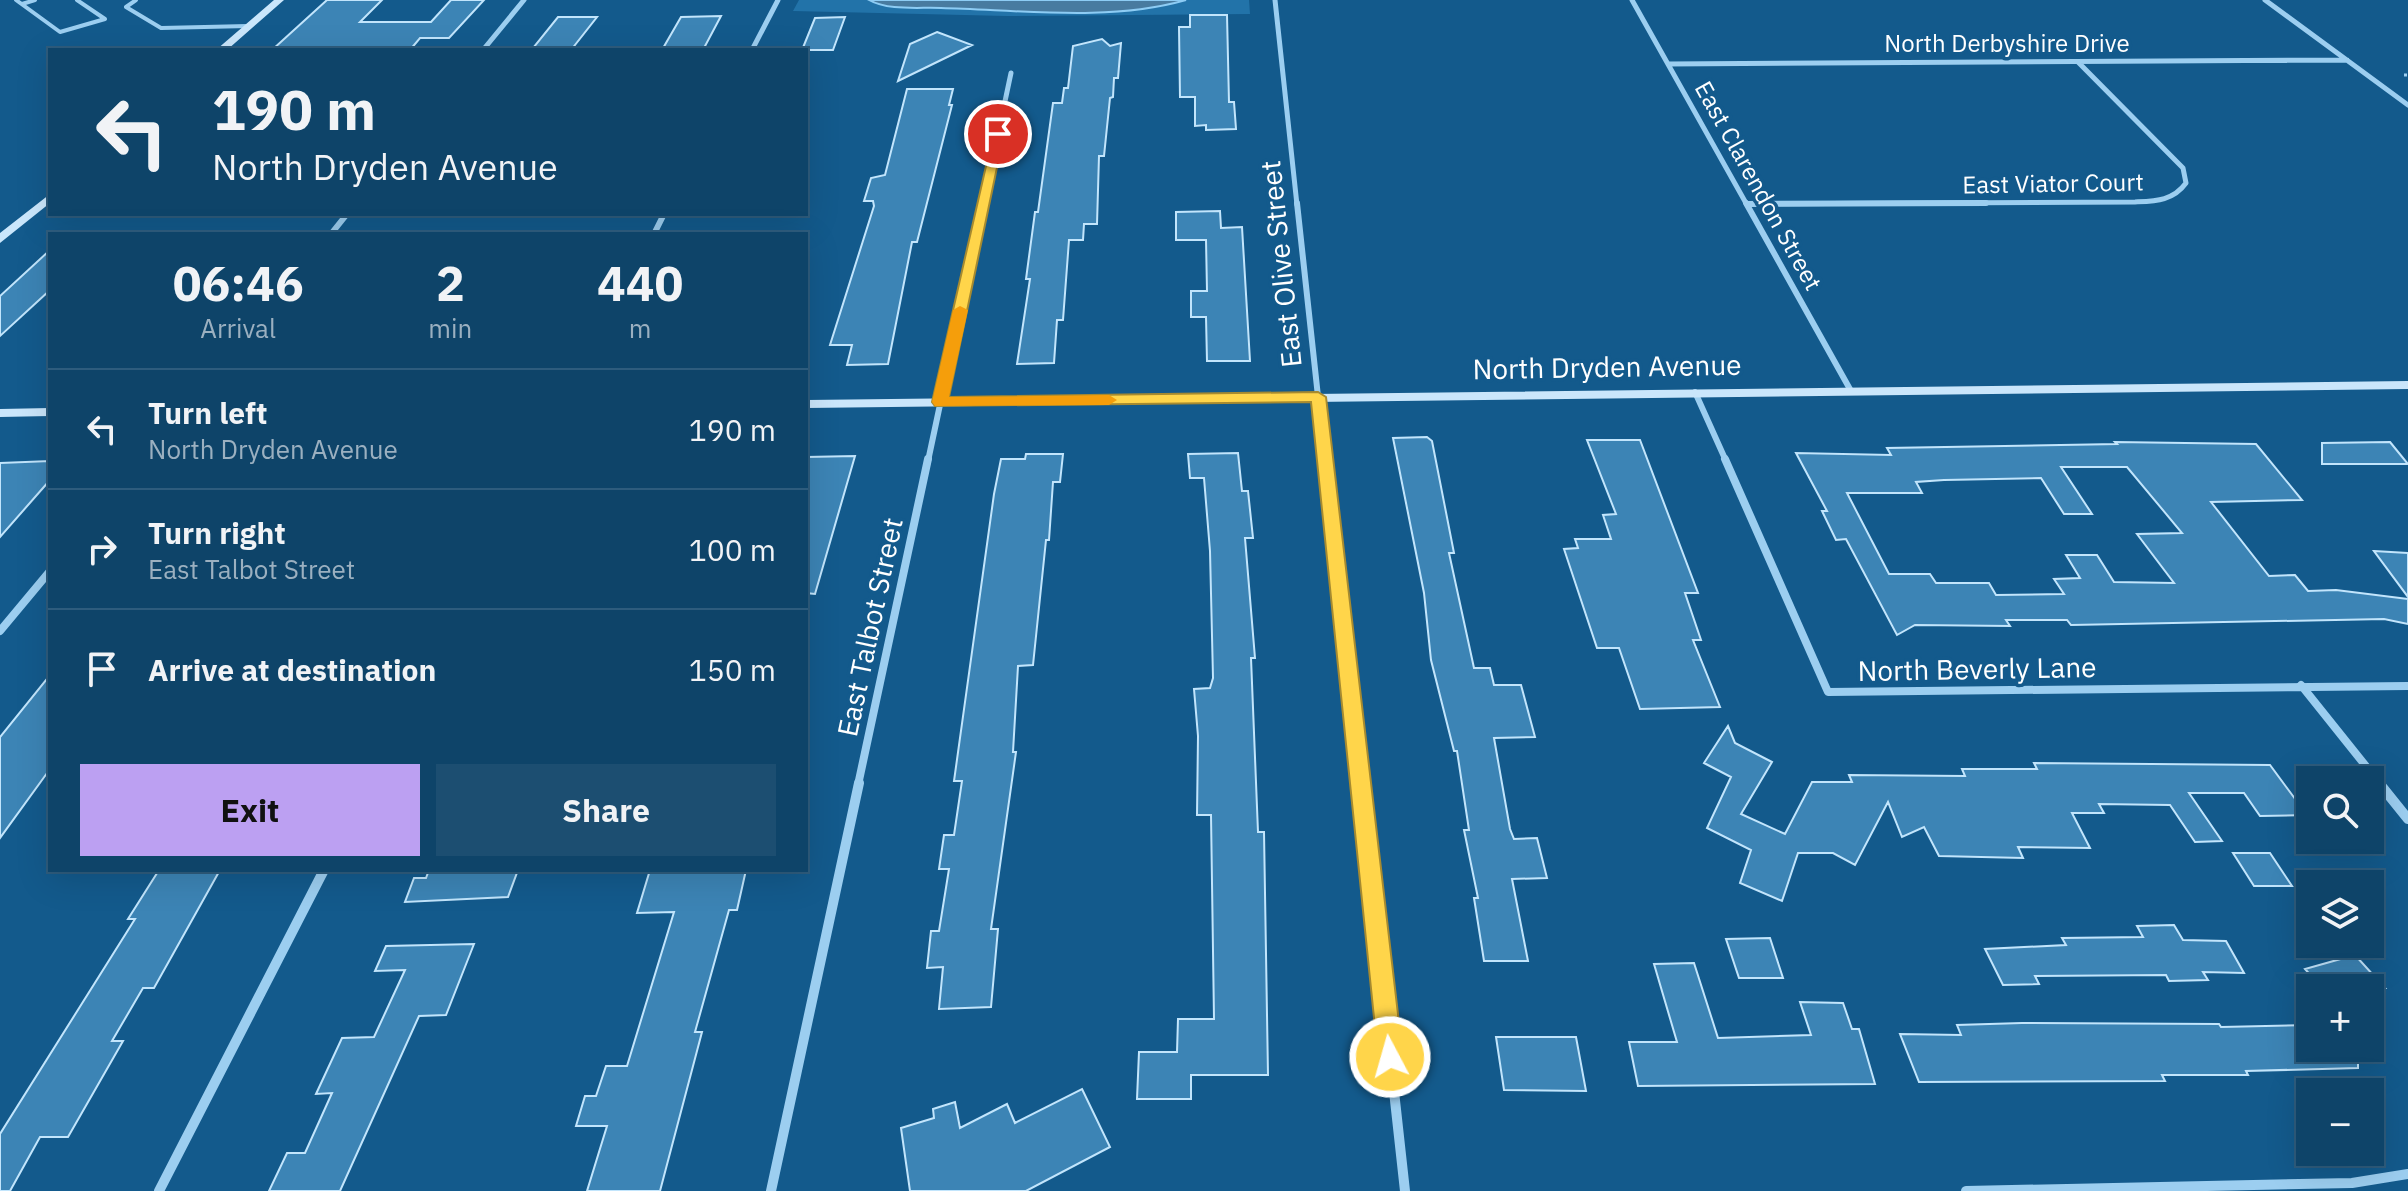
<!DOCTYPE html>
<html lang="en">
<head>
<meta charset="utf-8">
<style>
  body { margin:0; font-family:"IBM Plex Sans",sans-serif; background:#1c4e71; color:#f1f3f6; height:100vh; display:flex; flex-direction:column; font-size:30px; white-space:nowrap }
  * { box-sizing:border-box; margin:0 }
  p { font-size:26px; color:#9bb0c0 }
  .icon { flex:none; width:44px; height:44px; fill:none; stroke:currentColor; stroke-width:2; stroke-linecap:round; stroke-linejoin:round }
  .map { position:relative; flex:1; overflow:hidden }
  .drawer { position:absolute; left:48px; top:232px; width:760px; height:640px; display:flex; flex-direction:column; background:#0e4469; border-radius:0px; box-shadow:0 8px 32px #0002,0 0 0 2px #2e5c7d }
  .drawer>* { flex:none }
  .hud { position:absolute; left:48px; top:48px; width:760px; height:168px; border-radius:0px; box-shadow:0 8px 32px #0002,0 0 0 2px #2e5c7d; background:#0e4469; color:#f1f3f6; overflow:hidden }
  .fabs { position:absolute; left:2296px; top:766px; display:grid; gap:16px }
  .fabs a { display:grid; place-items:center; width:88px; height:88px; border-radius:0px; background:#0e4469; box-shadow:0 8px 32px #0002,0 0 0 2px #2e5c7d; font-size:40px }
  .pin { position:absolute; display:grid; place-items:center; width:68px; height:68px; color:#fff; margin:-34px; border:4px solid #fff; border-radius:50%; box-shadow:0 2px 8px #0007 }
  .me { position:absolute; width:88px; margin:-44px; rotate:354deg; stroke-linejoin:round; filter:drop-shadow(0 0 6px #0008) }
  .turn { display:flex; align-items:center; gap:28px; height:168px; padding:0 32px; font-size:36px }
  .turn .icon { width:104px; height:104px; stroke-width:2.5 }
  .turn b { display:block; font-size:56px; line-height:68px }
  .eta { display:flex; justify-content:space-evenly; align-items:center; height:136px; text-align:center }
  .eta b { font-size:48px; font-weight:700; line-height:56px }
  .cta { display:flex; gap:16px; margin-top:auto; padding:16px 32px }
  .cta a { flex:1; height:92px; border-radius:0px; background:#bca0f2; color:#111; font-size:32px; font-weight:700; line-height:92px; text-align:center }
  .cta a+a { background:#1c4e71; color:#f1f3f6 }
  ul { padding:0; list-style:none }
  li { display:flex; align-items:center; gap:24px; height:120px; padding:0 32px; border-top:2px solid #2e5c7d }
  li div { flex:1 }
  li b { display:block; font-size:30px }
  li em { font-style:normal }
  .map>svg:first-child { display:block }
</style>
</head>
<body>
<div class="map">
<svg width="2408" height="1191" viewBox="0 0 2408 1191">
  <rect width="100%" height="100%" fill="#135a8c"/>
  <path fill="#2273a9" d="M799 0H1249L1250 14 1007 16 793 11Z"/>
  <path fill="#487ba0" stroke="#8dccf4" stroke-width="2" d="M869 0H1186C1109 22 1020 10 941 8 919 7 888 11 869 0Z"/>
  <path fill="#3c84b5" stroke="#c2e5fc" stroke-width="2" fill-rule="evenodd" d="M327 0H382L360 22H431L451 0H484L449 38H420L410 50H272Z
    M1190 15H1227L1229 102H1234L1236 129 1206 130V125L1195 126V97H1180L1179 27H1190Z
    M721 16 704 48 662 50 681 17Z
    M558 17H597L571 50 533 48Z
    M845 17 833 50H802L815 18Z
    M937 32 972 45 898 81 910 44Z
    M1102 39 1110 46 1121 43 1118 78H1114L1113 97 1110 98 1104 156H1099L1097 224H1084L1083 240H1069L1063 320H1057L1054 363 1017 364 1030 279H1026L1035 212H1038L1053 103H1062L1064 88H1068L1073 46Z
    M907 89H953L949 105H952L917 242H912L888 364 847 365 852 345H830L874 206 873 201H864L871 178 885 175Z
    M1220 211 1221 228 1242 227 1250 361H1207L1206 317H1191V291H1207L1206 240H1176V212Z
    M50 250V290L0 336V296Z
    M1427 437 1432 441 1454 553H1449L1474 668H1490L1494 685H1521L1535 737 1494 738 1510 829 1514 839 1537 838 1547 878 1512 879 1528 961H1484L1474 898H1478L1464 830H1469L1457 751H1454L1431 660 1424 593 1393 438Z
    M1587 440H1640L1698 593H1685L1701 640H1693L1720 707 1640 709 1619 648H1597L1564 549 1578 548 1575 539H1611L1603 515 1616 514Z
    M2115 442 2256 444 2302 500 2211 502 2269 576 2295 575 2308 591 2336 590 2408 599V624L2384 619 2071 625 2067 620H2006L2010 626 1915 625 1897 635 1846 539 1836 540 1822 511H1827L1796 453 1891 455 1887 448 2117 444ZM2061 467H2127L2182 533 2137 534 2174 583 2114 582 2097 555H2066L2080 578 2054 579 2064 594 1996 595 1989 583H1936L1930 574H1889L1847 493H1922L1916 482 1944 480 2041 478 2064 514H2092Z
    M2390 442 2408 464H2322V443Z
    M1238 453 1242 491H1248L1253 538H1245L1255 658H1251L1258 832H1264L1268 1075H1191V1099H1137L1139 1052H1177L1178 1019H1214L1211 815H1197L1198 736 1194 689 1210 688 1213 678 1210 551 1204 478H1190L1188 454Z
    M1026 454H1063L1060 482H1053L1049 540H1046L1033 665 1018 666 1013 752H1016L991 929H998L991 1007 939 1009 943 967 927 968 931 931H939L949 869H939L944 835H954L962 781H954L994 494 1001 459H1025Z
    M855 456 815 594 806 593V457Z
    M50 461V480L0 537V463Z
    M2374 551 2408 553V597Z
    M50 675V769L0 838V737Z
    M1728 726 1735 743 1772 762 1741 814 1785 834 1812 782H1852L1849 775 1965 776 1962 769H2037L2034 763 2270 765 2307 815 2260 816 2244 793H2189L2222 841 2195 842 2170 805 2099 804 2104 813H2072L2090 848 2018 847 2023 858 1939 856 1924 827 1902 837 1888 802 1855 865 1833 853H1798L1782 901 1740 883 1751 850 1707 828 1731 777 1704 763Z
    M2233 853H2270L2292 886H2254Z
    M159 870H220L154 988H143L112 1041H123L68 1137H40L10 1191H0V1134L135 919H128Z
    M429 870H518L508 897 405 902 414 878H426Z
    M650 870H746L737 910H729L695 1032H702L660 1191H587L607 1126H576L585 1096H596L606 1066H627L674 912 637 913Z
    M2174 925 2183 940 2226 941 2244 973 2203 972 2208 980 2169 981 2166 975 2035 976 2039 984 2003 985 1985 949 2066 945 2062 938 2143 937 2137 926Z
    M1770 938 1783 978H1739L1726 939Z
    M474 944 446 1015 419 1016 340 1191H269L287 1153H305L332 1093 316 1094 342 1038 374 1037 405 970 375 971 386 946Z
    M2355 955 2385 988H2322L2305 969Z
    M1694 963 1718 1038 1811 1035 1800 1002 1843 1003 1852 1029H1859L1875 1084 1638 1086 1629 1042H1677L1654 964Z
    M2022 1023 2219 1024 2221 1027 2310 1025V1048H2358V1068L2246 1071 2248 1075H2162L2165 1081 1919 1082 1900 1034 1961 1035 1957 1025Z
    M1496 1037H1576L1586 1091 1504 1090Z
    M1082 1089 1110 1147 1026 1191H910L901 1128 934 1118 933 1109 955 1102 960 1128 1007 1104 1015 1123Z"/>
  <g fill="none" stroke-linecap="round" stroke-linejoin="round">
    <path stroke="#9ccef0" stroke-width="3" stroke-dasharray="3 4" stroke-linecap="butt" d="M2404 75H2408"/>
    <path stroke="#9ccef0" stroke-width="4" d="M16 0 60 32 105 19 77 0
      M136 0 126 7 161 28 248 26
      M22 4 35 0"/>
    <path stroke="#9ccef0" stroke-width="5" d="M1275 0 1297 205
      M1632 0 1747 205
      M2265 0 2408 105
      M483 50 524 0
      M752 50 778 0
      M1668 64 2347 60
      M1748 204 2135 202C2155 201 2173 201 2186 183L2183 168 2078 62
      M983 205 1011 73"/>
    <path stroke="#9ccef0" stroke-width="6" d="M1297 203 1325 461
      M1746 203 1851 391
      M1748 204 1986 203
      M331 234 347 214
      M654 234 664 214
      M1695 392 1726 461
      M928 461 983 203"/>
    <path stroke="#9ccef0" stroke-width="8" d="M1325 459 1361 785
      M1725 459 1828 692 2408 686
      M0 631 50 571
      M2301 685 2381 785
      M858 785 928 459"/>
    <path stroke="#9ccef0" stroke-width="10" d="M1360 783 1405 1191
      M2379 783 2408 819
      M159 1191 324 870
      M771 1191 859 783
      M1966 1191 2352 1183 2408 1174"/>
    <path fill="#cae6fb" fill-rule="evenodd" d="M274 0H284L227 50H216Z
      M50 194V203L0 243V233Z
      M2408 381V389L806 408V400Z
      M50 408V416L0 417V409Z"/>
  </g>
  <path fill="#ffd54a" stroke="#a68a30" stroke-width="2" d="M994 131 1004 134 949 397 1318 392 1326 397 1403 1057 1399 1065 1390 1069 1382 1065 1378 1057 1311 402 935 406 932 402Z"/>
  <path fill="#f59e0b" d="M960 306 968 310 949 397 1109 395 1117 400 1109 405 935 406 932 402 953 310Z"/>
  <g text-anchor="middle" stroke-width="7" stroke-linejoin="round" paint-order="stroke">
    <g font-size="24" fill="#fff" stroke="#135a8c">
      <text x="2007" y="52">North Derbyshire Drive</text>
      <text transform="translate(2053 184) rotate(-1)" y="8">East Viator Court</text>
      <text transform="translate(1758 186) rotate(61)" y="8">East Clarendon Street</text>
    </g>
    <g font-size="28" fill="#fff" stroke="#135a8c">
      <text transform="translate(1281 264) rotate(-96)" y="10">East Olive Street</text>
      <text transform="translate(1607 367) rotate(-1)" y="10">North Dryden Avenue</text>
      <text transform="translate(870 627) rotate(-78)" y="10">East Talbot Street</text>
      <text transform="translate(1977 669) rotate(-1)" y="10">North Beverly Lane</text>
    </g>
  </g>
</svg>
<div class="fabs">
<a><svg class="icon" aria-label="search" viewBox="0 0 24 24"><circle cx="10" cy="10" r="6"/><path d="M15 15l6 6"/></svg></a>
<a><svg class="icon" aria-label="layers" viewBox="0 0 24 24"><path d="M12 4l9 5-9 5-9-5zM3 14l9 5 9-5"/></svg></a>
<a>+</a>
<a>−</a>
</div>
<div class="pin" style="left:998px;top:134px;background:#d93025"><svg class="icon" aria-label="arrive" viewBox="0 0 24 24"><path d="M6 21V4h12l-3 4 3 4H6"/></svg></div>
<svg class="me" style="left:1390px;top:1057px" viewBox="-20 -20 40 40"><circle r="17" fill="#ffd54a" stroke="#fff" stroke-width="3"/><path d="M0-11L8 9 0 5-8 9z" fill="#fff"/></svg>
<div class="hud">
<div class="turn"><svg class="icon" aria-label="left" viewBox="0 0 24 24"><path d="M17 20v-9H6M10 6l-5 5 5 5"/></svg><div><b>190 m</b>North Dryden Avenue</div></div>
</div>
<section class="drawer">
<div class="eta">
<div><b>06:46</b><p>Arrival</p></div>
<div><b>2</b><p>min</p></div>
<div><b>440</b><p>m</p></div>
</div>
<ul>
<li><svg class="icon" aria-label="left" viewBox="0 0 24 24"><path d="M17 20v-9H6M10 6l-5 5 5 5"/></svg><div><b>Turn left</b><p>North Dryden Avenue</p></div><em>190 m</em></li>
<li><svg class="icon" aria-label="right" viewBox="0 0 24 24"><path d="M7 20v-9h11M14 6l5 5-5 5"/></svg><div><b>Turn right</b><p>East Talbot Street</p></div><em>100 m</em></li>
<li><svg class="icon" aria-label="arrive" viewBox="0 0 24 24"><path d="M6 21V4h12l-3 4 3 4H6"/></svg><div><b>Arrive at destination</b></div><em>150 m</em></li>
</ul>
<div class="cta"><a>Exit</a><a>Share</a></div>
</section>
</div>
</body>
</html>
